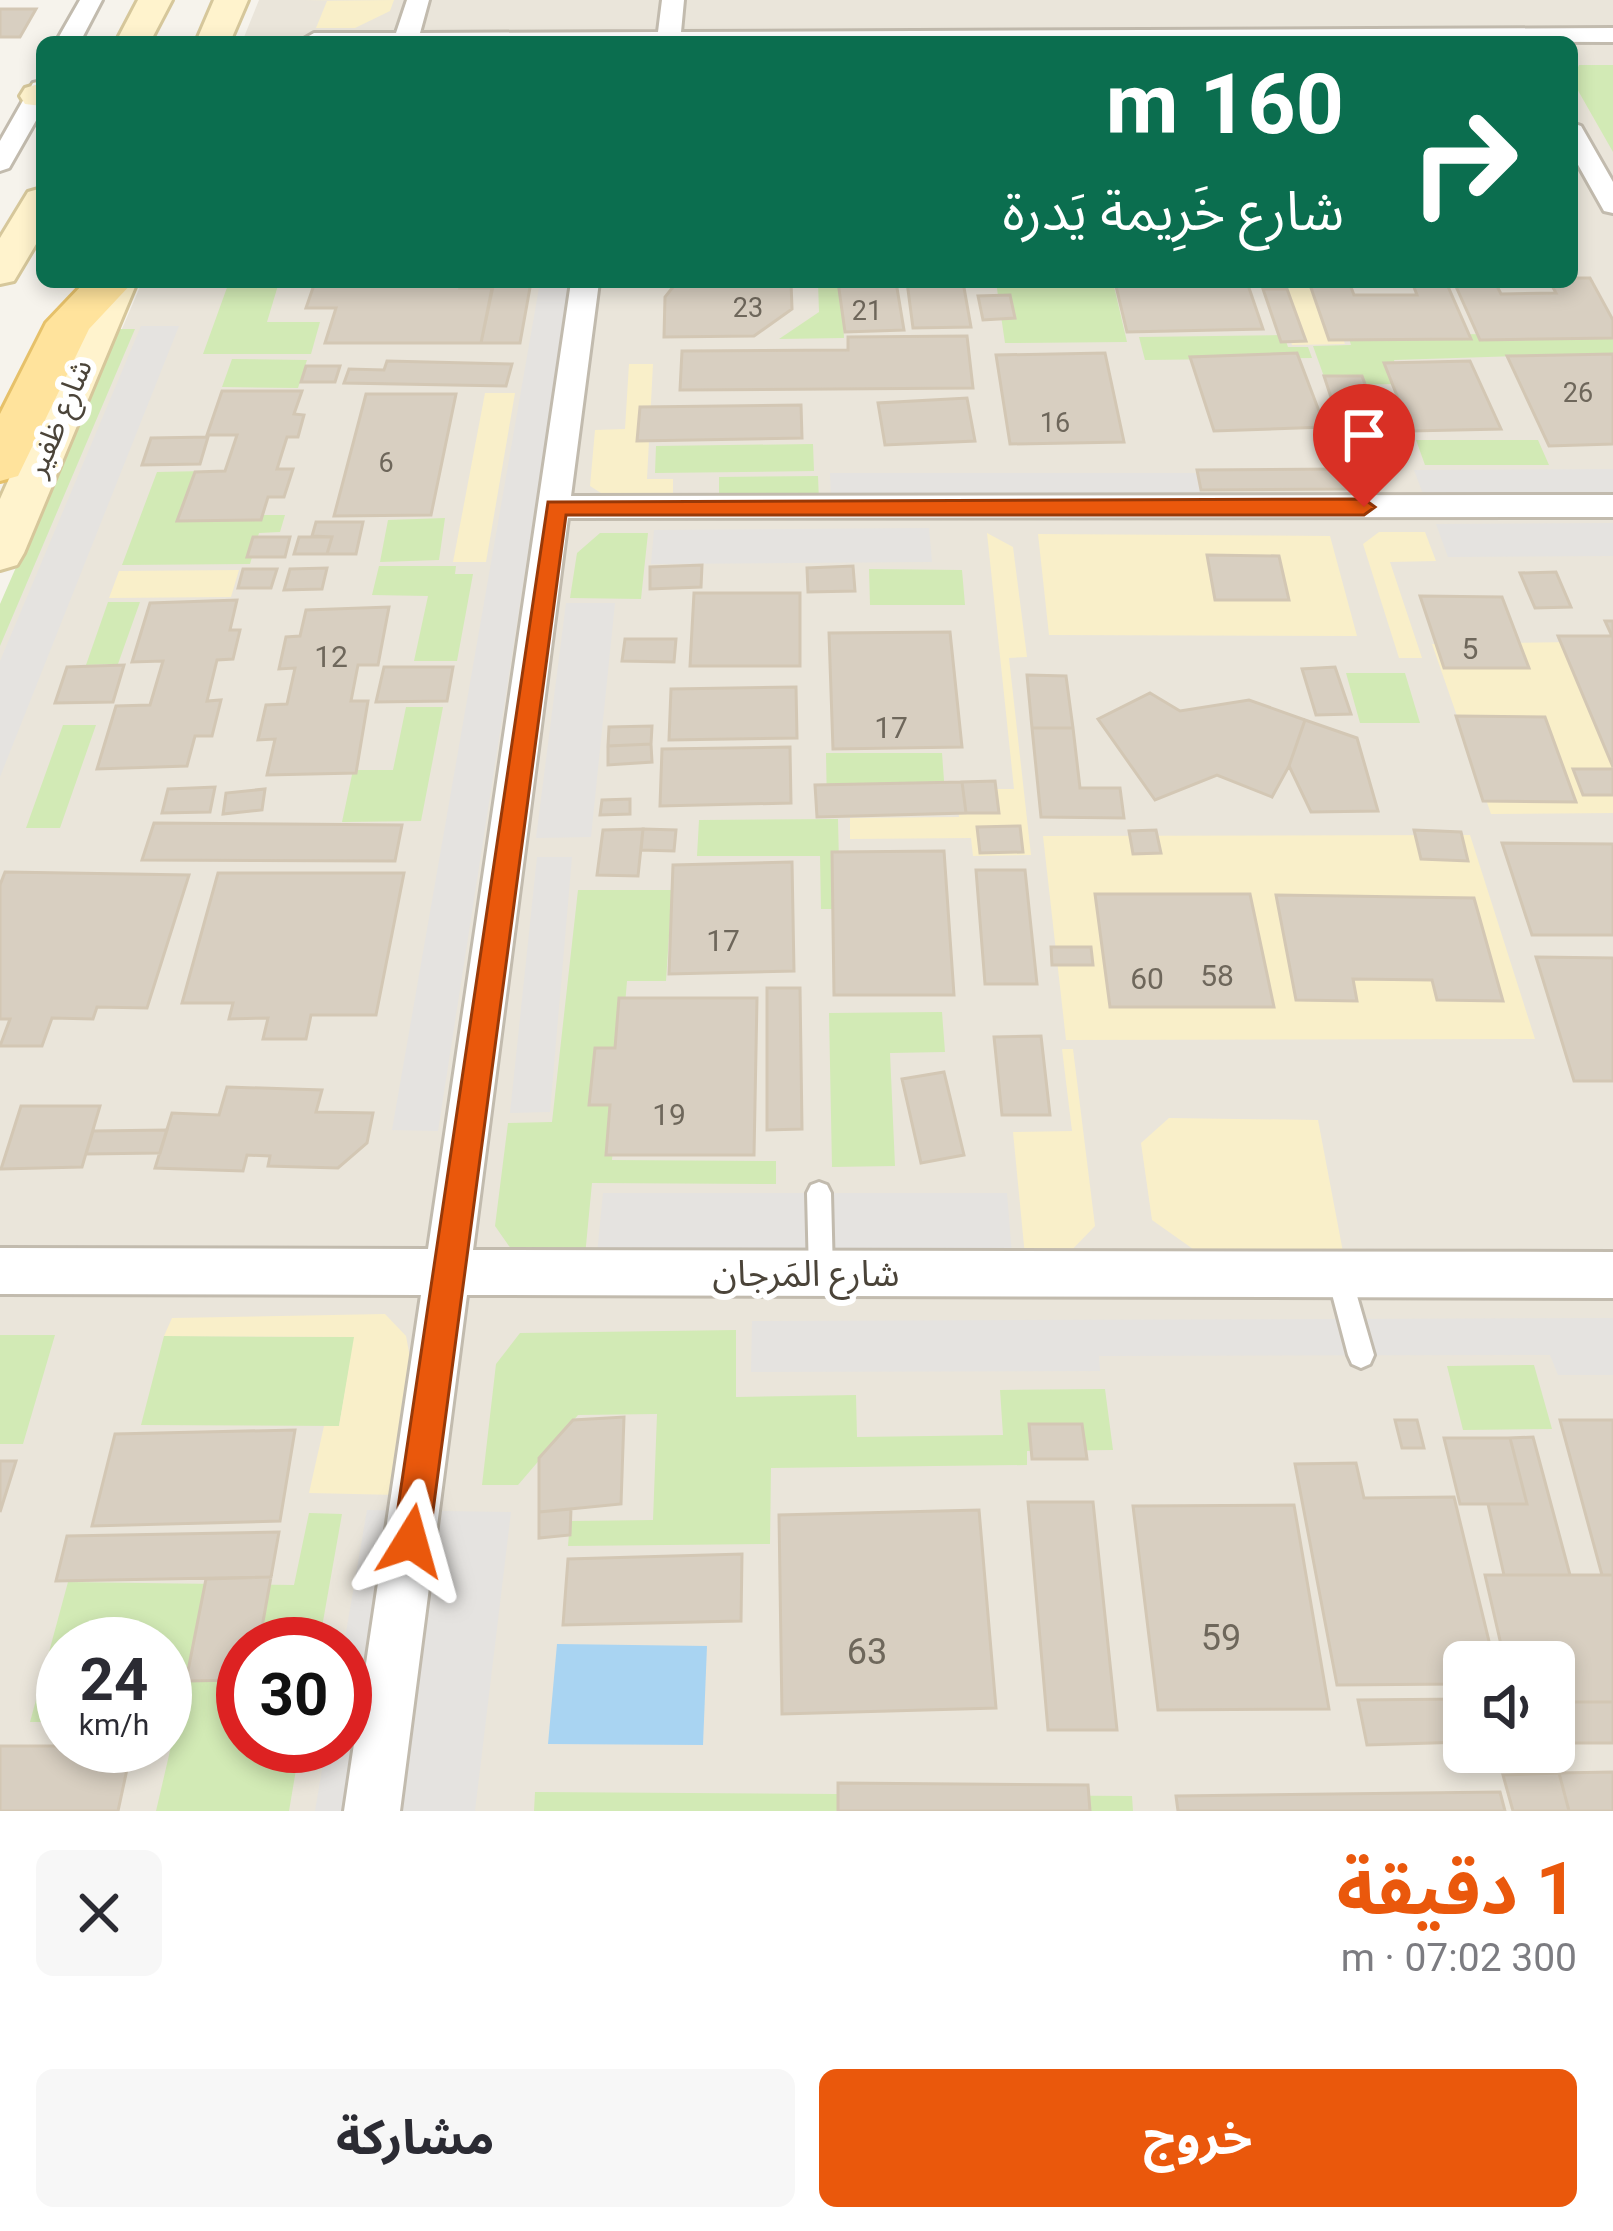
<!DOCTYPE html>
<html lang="ar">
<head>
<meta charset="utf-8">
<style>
  body { margin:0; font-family:Roboto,"Noto Sans Arabic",sans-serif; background:#f7f7f7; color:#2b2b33; direction:rtl; height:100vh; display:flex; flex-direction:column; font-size:45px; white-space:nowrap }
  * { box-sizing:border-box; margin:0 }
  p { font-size:39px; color:#7c7c81 }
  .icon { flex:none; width:66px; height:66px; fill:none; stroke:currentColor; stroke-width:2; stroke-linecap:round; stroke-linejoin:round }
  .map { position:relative; height:1811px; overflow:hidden; direction:ltr }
  .side { display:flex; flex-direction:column; background:#fff; flex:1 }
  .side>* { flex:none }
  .guide { position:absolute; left:36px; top:36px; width:1542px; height:252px; border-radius:18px; box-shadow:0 6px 18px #0003; direction:rtl; background:#0b6e4f; color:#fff; overflow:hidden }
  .buttons { position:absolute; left:1443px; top:1641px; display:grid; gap:24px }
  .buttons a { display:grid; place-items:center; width:132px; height:132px; border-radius:18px; background:#fff; box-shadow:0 6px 18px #0003; font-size:60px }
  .speed { position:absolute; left:36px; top:1617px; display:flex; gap:24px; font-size:60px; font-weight:700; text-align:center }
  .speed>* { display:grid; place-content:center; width:156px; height:156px; border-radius:50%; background:#fff; box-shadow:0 6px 18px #0003; line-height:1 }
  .speed small { font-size:30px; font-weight:400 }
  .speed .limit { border:18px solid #d22; background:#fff; color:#111 }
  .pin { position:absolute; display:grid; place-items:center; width:102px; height:102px; color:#fff; margin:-123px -51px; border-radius:50% 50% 50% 0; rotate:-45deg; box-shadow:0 0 12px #0007 }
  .pin .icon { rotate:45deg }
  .me { position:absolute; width:132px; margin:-66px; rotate:8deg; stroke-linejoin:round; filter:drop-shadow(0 0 9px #0008) }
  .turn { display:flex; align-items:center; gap:42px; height:252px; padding:0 36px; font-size:54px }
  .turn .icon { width:156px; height:156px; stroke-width:2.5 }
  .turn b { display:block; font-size:84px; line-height:102px }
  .round { display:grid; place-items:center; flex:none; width:126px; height:126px; border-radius:18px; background:#f7f7f7 }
  .summary { display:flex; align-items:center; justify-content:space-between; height:204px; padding:0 36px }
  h1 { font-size:72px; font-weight:700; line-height:90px; color:#ea580c }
  .cta { display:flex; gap:24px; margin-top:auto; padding:24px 36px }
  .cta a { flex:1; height:138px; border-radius:18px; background:#ea580c; color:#fff; font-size:48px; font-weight:700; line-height:138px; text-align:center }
  .cta a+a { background:#f7f7f7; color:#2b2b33 }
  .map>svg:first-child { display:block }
</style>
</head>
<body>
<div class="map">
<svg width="1613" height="1811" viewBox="0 0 1613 1811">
  <rect width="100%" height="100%" fill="#f6f3ec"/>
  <path fill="#eae5da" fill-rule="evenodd" d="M259 0H1613V1811H0V614L142 282H1572V42H242ZM63 1644H165V1746H63ZM243 1644H345V1746H243ZM1464 1662H1554V1752H1464Z"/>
  <path fill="#d2eab5" d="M1579 65H1613V152L1572 80Z
    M229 282H279L267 322H320L311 354H203Z
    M818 282H841L844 338 779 339 819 312Z
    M996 282H1113L1127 342 1005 343Z
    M120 329H135L0 646V604Z
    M1502 334 1613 337V353L1394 360 1402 384 1327 385 1313 346 1351 345 1348 335Z
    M1284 335 1288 347H1308L1312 358 1145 360 1139 337Z
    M232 359 307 360 298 388 222 387Z
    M1416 440H1538L1549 465H1425Z
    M813 444 814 471 655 473 656 446Z
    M204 471 190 515H285L280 532 259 533 250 564 122 565 157 472Z
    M818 476 819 501 719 502V477Z
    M445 518 439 560 380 562 388 520Z
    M600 533H648L641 599 570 598 577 553Z
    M379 566H456L455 574H473L457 661H414L428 596 372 595Z
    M869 569 962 570 965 605H870Z
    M108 602H140L118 664 86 665Z
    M1346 673H1405L1420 723H1360Z
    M406 707H443L421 821 342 822 353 770H393Z
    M63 725H96L60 828H26Z
    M826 753H942L946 808H827Z
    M838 819 840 909H821L820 856H697L699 820Z
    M578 890H672L666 981H627L612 1160 776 1161V1184L592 1183 585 1256H516L495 1226 508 1123 552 1122Z
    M942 1012 945 1052 890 1053 895 1166 832 1167 829 1013Z
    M736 1330V1397L856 1395 857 1437 1003 1435 1000 1390 1105 1389 1113 1450 1027 1451V1465L771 1468 770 1544 568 1546 570 1521 653 1520 657 1414 578 1415 518 1485H482L496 1364 520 1333Z
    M0 1335H55L23 1444H0Z
    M164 1336 355 1337 339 1426 141 1425Z
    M1534 1365 1552 1429 1463 1430 1447 1366Z
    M309 1513 342 1514 319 1644H243V1746H300L289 1811H156L176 1725 165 1724V1644H63V1722H30L68 1582 294 1585Z
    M535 1792 1132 1796 1133 1811H534Z"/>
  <path fill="#f9efc9" d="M394 0 390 11 355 28H316L327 1H304Z
    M1270 282H1321L1345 344 1292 345Z
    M629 364H653L647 479H673V501L615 502 590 486 595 430 625 429Z
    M485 393H515L486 562H453Z
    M1379 532H1425L1436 561 1390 562 1422 658H1399L1363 544Z
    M987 533 1013 547 1027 657 1009 658 1031 855 973 856 971 838 850 839V818L959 817 957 789H1014Z
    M1038 534 1330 536 1357 636 1049 635Z
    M239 570 231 597 109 598 119 571Z
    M1571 642 1613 744V813L1491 814 1432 644Z
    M1470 835 1535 1039 1066 1040 1043 836Z
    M1062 1049H1073L1095 1226 1065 1257 1025 1256 1013 1132 1072 1131Z
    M1169 1118 1318 1120 1343 1252 1193 1249 1152 1220 1141 1143Z
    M385 1314 406 1336 414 1379 399 1495 309 1493 324 1426H339L354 1337 164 1336 172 1318Z"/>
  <path fill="#e5e3e0" d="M540 282H570L438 1131 392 1130Z
    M141 326H179L0 777V661Z
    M1613 469V500L1426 502 1414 470Z
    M830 473H1196L1202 499 831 500Z
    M1613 523V556L1448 557 1436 524Z
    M929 528 932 562 651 564 654 530Z
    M566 603H615L591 837 536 838Z
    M537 857H572L550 1112 510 1113Z
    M603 1193H1007L1012 1255 597 1254Z
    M1613 1318V1375H1558L1550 1355 1099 1356 1100 1371 751 1372 752 1321Z
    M367 1510 511 1512 475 1811H315L326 1746H345L344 1644Z"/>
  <path fill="#a9d4f2" d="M557 1644 707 1646 703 1745 548 1744Z"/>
  <path fill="#d8cfc1" stroke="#d3c7b4" stroke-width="3" d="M0 9H36L20 37H0Z
    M1572 278H1590L1613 320V338L1480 340 1454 282H1495L1501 294 1556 293 1550 282H1572Z
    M315 282H462L460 288H492L481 343H325L336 308H306Z
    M494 282H531L520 343H481Z
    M677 282H791L792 309 754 336 664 337 665 297Z
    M838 282H896L904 330 845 332Z
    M907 282H963L971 327 913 328Z
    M1115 282H1247L1263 329 1127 332Z
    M1309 282H1349L1354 295H1417L1412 282H1446L1471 339 1329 340Z
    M1263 289H1287L1306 341 1281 342Z
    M1010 295 1015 318 983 320 978 296Z
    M967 336 973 388 680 390 682 351 848 350V337Z
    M1105 353 1124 442 1010 444 996 355Z
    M1297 353 1325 427 1214 431 1190 357Z
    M1613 354V444L1549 446 1507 356Z
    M387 361 512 364 506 386 344 383 349 369 384 370Z
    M1470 361 1501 429 1411 431 1384 363Z
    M306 366H340L335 382H301Z
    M1324 376H1362L1389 448 1348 449Z
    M222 391H302L294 414 304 415 298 437H287L277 469H293L284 497H268L261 520 177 521 195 472 225 471 237 435H207Z
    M366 394H456L431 515 334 516Z
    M967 398 975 441 885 445 878 403Z
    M801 405 802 438 637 441 640 407Z
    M208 437 200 464 142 465 151 438Z
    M1342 469 1349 489 1201 490 1197 470Z
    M316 522H363L356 554H327L332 537 312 536Z
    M253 537H290L285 557H247Z
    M299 537H332L327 554H294Z
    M1207 555 1279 556 1289 600H1215Z
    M702 565 701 587 650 589V567Z
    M853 566 855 591 808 592 807 568Z
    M327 568 322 589 284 590 290 569Z
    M243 569H277L271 588H238Z
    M1556 572 1571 607 1535 608 1520 573Z
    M694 593H800V666H690Z
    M1420 596 1502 597 1529 668H1444Z
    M237 600 230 630H240L233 659 217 660 207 701 221 700 212 736H195L187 766 97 769 116 706 150 705 163 661 132 662 150 603Z
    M389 607 378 665H358L351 701H368L356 773 267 775 275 739 258 740 266 705 287 704 295 668 279 669 286 637 300 636 306 610Z
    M1605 621H1613V767L1558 636H1612Z
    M950 632 962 747 833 749 829 633Z
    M625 639H676L674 662 622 661Z
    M124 665 113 702 55 703 67 667Z
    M384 667H453L447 701 376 702Z
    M1335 667 1351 714 1316 715 1302 669Z
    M1027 675 1066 676 1073 728H1032Z
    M796 687 797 738 669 740 671 689Z
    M1150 693 1180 711 1249 700 1305 720 1289 766 1272 797 1217 775 1155 800 1098 719Z
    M1456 716 1545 717 1576 802 1483 801Z
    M1305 720 1357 738 1378 811 1311 812 1289 766Z
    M652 726 651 744 608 746 609 727Z
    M1032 728H1073L1080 788H1120L1124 818 1041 817Z
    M651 744 652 762 608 765V746Z
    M790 747 791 803 660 806 662 749Z
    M1573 769H1613V795H1583Z
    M995 781 999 813H966L962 782Z
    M962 782 966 813 817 817 815 785Z
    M215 787 210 812 162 813 168 789Z
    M265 789 262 810 223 814 226 793Z
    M630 799V814L600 815 602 800Z
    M154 823 402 825 395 861 142 860Z
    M1020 826 1023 852 980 853 977 827Z
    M643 829 676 830 674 851 641 850Z
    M643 829 638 876 597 875 603 830Z
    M1156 830 1161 853 1133 854 1129 831Z
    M1414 830 1461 832 1468 861 1421 859Z
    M1502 843 1613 844V935H1532Z
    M944 851 954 995H834L832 852Z
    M792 862 794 971 669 974 673 865Z
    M976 870H1025L1037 984H985Z
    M5 872 189 875 147 1008 97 1007 93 1019 52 1018 42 1046H0L10 1019H0V885Z
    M218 873H404L376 1015H311L306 1039H263L268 1018 229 1019 233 1003H182Z
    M1095 894H1250L1274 1007H1110Z
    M1276 895 1474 898 1503 1001 1437 1000 1432 980 1353 979 1357 1001 1296 1000Z
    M1051 947H1091L1093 965H1052Z
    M1536 957 1613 958V1081H1574Z
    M767 988H800L802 1129 767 1130Z
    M619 998H757L754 1155H606L610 1105H589L595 1048H615Z
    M1041 1036 1050 1115H1002L994 1037Z
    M944 1072 964 1155 921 1163 902 1079Z
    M227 1087 322 1090 316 1112 373 1113 367 1143 338 1168 268 1166 270 1156 247 1155 243 1171 155 1168 172 1113 219 1115Z
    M21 1106H100L82 1167 1 1169Z
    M167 1130 160 1153 86 1154 93 1131Z
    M624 1417 621 1504 539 1512V1458L573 1420Z
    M1395 1420H1417L1424 1448H1402Z
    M1560 1420H1613V1575H1602Z
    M1029 1424H1082L1087 1459H1032Z
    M295 1430 280 1521 92 1526 115 1434Z
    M1533 1437 1570 1575H1504L1488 1504H1527L1510 1438Z
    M1444 1438H1510L1527 1504H1460Z
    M0 1461H16L0 1512Z
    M1356 1463 1364 1498 1454 1497 1494 1662 1454 1665 1457 1684 1337 1685 1295 1464Z
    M1028 1502H1093L1117 1730H1048Z
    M1294 1505 1329 1709 1158 1710 1133 1506Z
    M571 1509 570 1535 539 1538V1512Z
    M979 1510 996 1708 782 1714 779 1515Z
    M279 1532 271 1577 56 1581 67 1536Z
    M742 1554 741 1621 563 1625 568 1559Z
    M1485 1575H1613V1702H1554V1662H1505Z
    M271 1577 259 1644H243V1680L186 1681 206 1579Z
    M1464 1699V1742L1367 1745 1358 1700Z
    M1554 1702H1613V1743H1554Z
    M0 1746H132L118 1811H0Z
    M1613 1772V1811H1569L1559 1773Z
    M1559 1773 1569 1811H1513L1503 1775Z
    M838 1783 1088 1785 1090 1811H838Z
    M1500 1792 1505 1811H1178L1176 1796Z"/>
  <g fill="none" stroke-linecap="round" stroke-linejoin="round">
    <defs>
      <path id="lane" d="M819 1182 827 1185 831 1193 833 1274 830 1283 821 1286 812 1283 809 1274 807 1193 811 1185Z
        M1339 1263 1348 1266 1351 1275 1374 1355 1370 1364 1361 1368 1352 1364 1348 1355 1327 1275 1330 1266Z"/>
      <path id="street" d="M80 0H102L80 42H56Z
        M407 0H429L420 33 658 32 662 0H684L681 32 1613 28V42L302 40 314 33H396Z
        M42 81V110L9 168 0 171V141L33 83Z
        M1572 123 1581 126 1613 182V213L1604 211 1572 154Z
        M571 282H599L571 496 1613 495V517L568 518 473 1250 1613 1252V1298L467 1295 400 1811H344L421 1295 0 1294V1248L428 1249Z"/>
      <path id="secondary" d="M138 0H172L150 42H116Z
        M214 0H248L230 42H196Z
        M42 83V106L25 104 20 96 25 88Z
        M42 188V234L14 281 0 284V238L28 192Z
        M97 282H137L24 553 17 565 0 570V499Z"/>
      <path id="primary" d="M85 282H133L89 329 18 476 0 481V414L46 323Z"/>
    </defs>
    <use href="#lane" stroke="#c2bbae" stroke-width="6"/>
    <use href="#street" stroke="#c2bbae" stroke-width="6"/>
    <use href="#secondary" stroke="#d6c79b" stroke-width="6"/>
    <use href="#primary" stroke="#e6c16a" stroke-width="6"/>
    <use href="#lane" fill="#fff" fill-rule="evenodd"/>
    <use href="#street" fill="#fff" fill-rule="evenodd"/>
    <use href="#secondary" fill="#fff3cd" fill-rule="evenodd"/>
    <use href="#primary" fill="#ffe39c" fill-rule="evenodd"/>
  </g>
  <path fill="#ea580c" stroke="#983908" stroke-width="3" d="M1364 499 1375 507 1364 515H566L429 1541 423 1553 411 1558 399 1553 393 1541 548 502Z"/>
  <g text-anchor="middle" stroke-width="12" stroke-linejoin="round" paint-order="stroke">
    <g font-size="27" fill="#6e675b">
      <text x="748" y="317">23</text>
      <text x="867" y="320">21</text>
      <text x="1578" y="402">26</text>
      <text x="1055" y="432">16</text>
      <text x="386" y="472">6</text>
    </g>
    <g font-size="30" fill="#4b4439" stroke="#fff">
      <text transform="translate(59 418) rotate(-67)" y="10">شارع ظفير</text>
    </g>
    <g font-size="30" fill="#6e675b">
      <text x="1470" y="659">5</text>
      <text x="331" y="667">12</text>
      <text x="891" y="738">17</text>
      <text x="723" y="951">17</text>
      <text x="1217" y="986">58</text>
      <text x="1147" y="989">60</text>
      <text x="669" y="1125">19</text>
    </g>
    <g font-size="36" fill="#4b4439" stroke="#fff">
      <text x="806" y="1286">شارع المَرجان</text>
    </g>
    <g font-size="36" fill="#6e675b">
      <text x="1221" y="1650">59</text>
      <text x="867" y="1664">63</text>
    </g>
  </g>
</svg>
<div class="buttons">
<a><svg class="icon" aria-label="sound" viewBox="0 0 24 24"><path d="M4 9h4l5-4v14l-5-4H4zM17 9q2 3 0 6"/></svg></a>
</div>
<div class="speed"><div>24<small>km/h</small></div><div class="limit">30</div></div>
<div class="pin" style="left:1364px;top:507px;background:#d93025"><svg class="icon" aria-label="arrive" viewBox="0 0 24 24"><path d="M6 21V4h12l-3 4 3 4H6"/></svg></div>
<svg class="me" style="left:411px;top:1541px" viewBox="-20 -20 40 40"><path d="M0-17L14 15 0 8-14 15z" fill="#ea580c" stroke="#fff" stroke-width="4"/></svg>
<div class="guide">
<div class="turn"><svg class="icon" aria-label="right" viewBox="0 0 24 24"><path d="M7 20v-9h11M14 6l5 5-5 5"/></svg><div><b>160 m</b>شارع خَرِيمة يَدرة</div></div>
</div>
</div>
<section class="side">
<div class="summary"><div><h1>1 دقيقة</h1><p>300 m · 07:02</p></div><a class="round"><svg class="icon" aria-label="close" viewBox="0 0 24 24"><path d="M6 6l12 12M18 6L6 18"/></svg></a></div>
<div class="cta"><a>خروج</a><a>مشاركة</a></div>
</section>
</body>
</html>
